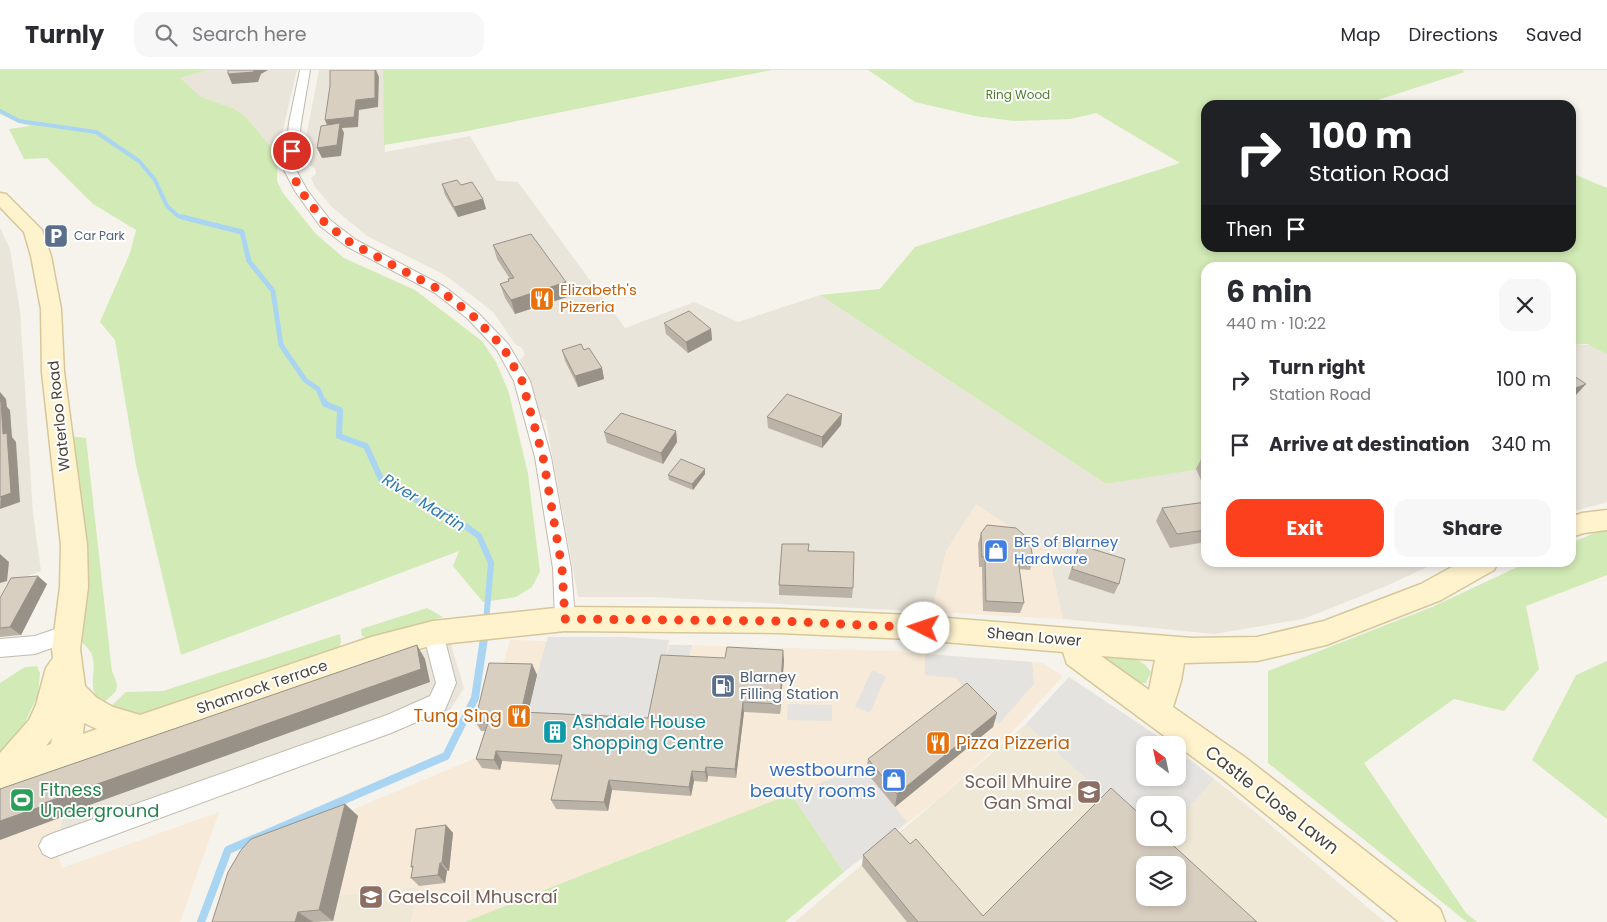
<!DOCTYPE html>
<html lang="en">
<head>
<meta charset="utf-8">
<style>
  body { margin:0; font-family:Poppins,sans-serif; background:#f7f7f7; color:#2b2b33; height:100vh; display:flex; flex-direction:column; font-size:19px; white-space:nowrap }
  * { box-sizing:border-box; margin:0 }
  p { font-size:16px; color:#7c7c81 }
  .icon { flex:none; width:28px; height:28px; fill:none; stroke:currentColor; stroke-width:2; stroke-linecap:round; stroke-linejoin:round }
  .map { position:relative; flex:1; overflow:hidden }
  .side { position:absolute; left:1201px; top:192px; width:375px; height:305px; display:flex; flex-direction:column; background:#fff; border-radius:15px; box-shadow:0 2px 8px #0003 }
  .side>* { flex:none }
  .hud { position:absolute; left:1201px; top:30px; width:375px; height:152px; border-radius:15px; box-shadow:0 2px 8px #0003; background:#202124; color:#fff; overflow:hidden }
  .needle { width:32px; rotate:327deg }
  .tools { position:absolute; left:1136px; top:666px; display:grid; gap:10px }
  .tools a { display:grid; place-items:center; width:50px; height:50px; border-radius:10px; background:#fff; box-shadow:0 2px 8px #0003; font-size:25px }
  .pin { position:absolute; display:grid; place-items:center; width:42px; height:42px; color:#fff; margin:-21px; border:2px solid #fff; border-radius:50%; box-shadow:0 1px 5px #0007 }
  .me { position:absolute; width:55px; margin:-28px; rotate:274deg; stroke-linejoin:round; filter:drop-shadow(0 0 4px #0008) }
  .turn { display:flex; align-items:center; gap:18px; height:105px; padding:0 25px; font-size:22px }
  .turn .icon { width:65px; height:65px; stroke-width:2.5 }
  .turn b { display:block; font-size:35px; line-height:42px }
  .then { display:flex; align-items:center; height:48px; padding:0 25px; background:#0003; gap:10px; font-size:19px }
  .round { display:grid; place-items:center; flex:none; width:52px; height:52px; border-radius:15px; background:#f7f7f7 }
  .head { display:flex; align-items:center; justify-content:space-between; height:85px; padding:0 25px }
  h1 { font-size:30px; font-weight:700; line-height:38px }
  .action { display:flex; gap:10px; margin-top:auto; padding:10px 25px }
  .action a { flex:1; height:58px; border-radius:15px; background:#fc3f1d; color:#fff; font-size:20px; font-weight:700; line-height:58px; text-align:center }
  .action a+a { background:#f7f7f7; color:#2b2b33 }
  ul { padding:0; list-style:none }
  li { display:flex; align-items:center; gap:15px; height:65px; padding:0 25px }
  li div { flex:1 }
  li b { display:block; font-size:19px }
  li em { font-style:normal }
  header { display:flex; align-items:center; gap:30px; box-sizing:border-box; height:70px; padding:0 25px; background:#fff; border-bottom:1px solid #e1e1e2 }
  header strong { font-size:24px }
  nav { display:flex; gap:28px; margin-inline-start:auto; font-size:18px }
  .search { width:350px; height:45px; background:#f7f7f7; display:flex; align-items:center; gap:12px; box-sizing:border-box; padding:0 18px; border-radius:15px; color:#7c7c81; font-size:19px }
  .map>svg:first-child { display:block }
</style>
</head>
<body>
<header>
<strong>Turnly</strong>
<div class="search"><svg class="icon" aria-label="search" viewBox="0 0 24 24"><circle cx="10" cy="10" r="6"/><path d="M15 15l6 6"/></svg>Search here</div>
<nav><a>Map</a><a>Directions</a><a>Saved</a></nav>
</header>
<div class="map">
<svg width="1607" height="852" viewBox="0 0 1607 852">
  <rect width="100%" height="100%" fill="#f6f3ec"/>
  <path fill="#eae5da" d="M207 0H297L278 81 271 77 246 47 233 38 201 27 179 8Z
    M319 0H383L385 82 470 66 497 111 518 112 625 258 694 232 738 252 820 225 1106 414 1206 397V492L1436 493 1384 517 1303 549 1214 564 1063 549 1052 501 946 482 932 542 652 527H578L546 351 539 345 520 290 525 285 522 278 516 275 493 242 462 218 445 205 367 166 332 137 315 117 311 108 316 104 315 98 310 96 305 73Z
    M0 158 10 179 20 240 33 443 41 501 6 514 0 527Z
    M1571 275H1607V432L1571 442Z
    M450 571 464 618 450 640 58 783 66 713 144 681Z"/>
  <path fill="#f7ead8" d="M976 434 1027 468 1060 480 1052 501 1063 549 932 542 946 481Z
    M510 570 891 581 1043 593 1063 606 1007 668 938 729 844 802 791 724 577 807 465 852H411L419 817 234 837 259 779 476 688Z
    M66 713 58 783 62 798 219 742 180 852H0V737Z"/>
  <path fill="#efe8d6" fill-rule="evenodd" d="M1069 607 1171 675H1145V708H1178V680L1248 736 1385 852H795L1026 654ZM1145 735H1178V768H1145ZM1145 795H1178V828H1145Z
    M419 817 411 852H230L234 837Z"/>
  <path fill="#d2eab5" d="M0 0H207L180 8 201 27 233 38 246 47 271 77 278 81 277 111 283 123 316 164 344 188 415 220 482 271 496 292 509 323 528 404 540 502 532 517 516 527 483 532 453 496 459 481 181 585 136 395 115 270 100 252 130 183 136 160 93 134 47 88 24 89 9 59 31 56 20 53 0 44Z
    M383 0H772L462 62 384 75Z
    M868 0H1462L1465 2 1362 35H1206V178H1571V103L1607 118V284L1587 274 1571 275V198H1206V398L1106 414 820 225 880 219 915 177 1180 93 1096 43 1071 49 1014 51 975 46 915 32Z
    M69 366 86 368 112 602C122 621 116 621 102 634 85 617 98 602 92 585 91 581 85 576 82 572 85 535 87 498 85 461 84 429 76 397 69 366Z
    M1607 460V505L1526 536 1539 599 1504 641 1454 629 1364 693 1466 843 1477 852H1467L1268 693V601L1432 537 1526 493 1571 492V473L1599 461Z
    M427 538 443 547 367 568 362 566 361 559Z
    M340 564 341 572 339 577 153 642 128 644 109 638 126 622 163 621Z
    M1106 588C1126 588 1138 584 1151 602L1146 613 1133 614 1104 591Z
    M1607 591V749L1532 690 1576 605Z
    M37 596 40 603 38 625 16 671 0 685V613L25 597Z
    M791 724 844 802 785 852H465L577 807Z"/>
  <path fill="#e5e3e0" d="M548 567H625L669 570 665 589 670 575H692L687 594 651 657 526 652 537 605Z
    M925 584 1032 592 1034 614 999 654 956 608 925 605Z
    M872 600 886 606 870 643 855 637Z
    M1069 607 1171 675H1145V708H1178V680L1214 709 1178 749V735H1145V762L1026 654Z
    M788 634 832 635V651L787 650Z
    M863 697 907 752 844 802 791 724Z"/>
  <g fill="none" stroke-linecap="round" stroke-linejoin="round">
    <path stroke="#a9d4f2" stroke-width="4" d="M0 41 19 51 96 62 139 91 155 110 167 136 178 146 187 148"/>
    <path stroke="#a9d4f2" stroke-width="5" d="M182 147 242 162 249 191 273 221 281 275 305 310 318 319 324 333"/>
    <path stroke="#a9d4f2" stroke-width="6" d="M324 331 325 334 340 340 339 366 366 376 381 409 427 436 446 442 479 466 491 493 486 552
      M485 564V561"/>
    <path stroke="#a9d4f2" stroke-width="8" d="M201 852 228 780 446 686 475 628 485 562"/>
    <defs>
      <path id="street" d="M300 0H310L301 53 296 100 307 120 330 150 356 170 445 217 478 243 508 274 530 311 551 387 571 498 575 549 572 555 565 557 558 555 555 549 553 498 535 387 514 311 497 280 468 249 435 223 346 176 320 156 295 121 284 100 289 53Z
        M433 554 440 557 443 563 456 613 445 640 391 663 51 788 43 784 39 776 43 768 51 764 387 645 430 626 436 613 423 563 426 557Z
        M67 555 74 558 77 564 74 570 35 584 0 587V569L35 566Z"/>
      <path id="secondary" d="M0 123 6 124 42 160 51 186 61 239 64 302 87 475 88 517 80 579 85 616 97 628 113 637 140 645 371 567 433 551 565 537 780 539 909 545 1192 568 1257 567 1324 551 1421 514 1461 492H1498L1494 500 1441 530 1326 575 1257 591 1184 593 1181 611 1173 637 1246 688 1440 839 1445 852H1399L1224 710 1067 594 1063 582 909 569 780 563 565 561 433 575 371 593 0 722V683L29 650 36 635 46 598 53 588 52 579 60 517 61 475 42 302 41 239 31 186 24 162 0 137ZM1101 586 1155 590 1149 620ZM84 653 97 659 83 664ZM52 668 51 674 46 676Z
        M1607 440V460L1584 463 1571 467V447L1582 443Z"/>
    </defs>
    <use href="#street" stroke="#c2bbae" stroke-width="2"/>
    <use href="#secondary" stroke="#d6c79b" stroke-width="3"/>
    <use href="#street" fill="#fff" fill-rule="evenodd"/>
    <use href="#secondary" fill="#fff3cd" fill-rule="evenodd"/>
  </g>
  <path fill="#bab2a6" d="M442 114 461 115 483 129 486 139 458 147 445 125Z
    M493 175 570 226 515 244 505 228 500 214 508 211V209H510L497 189Z
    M664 253 711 259 712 270 688 283 666 264Z
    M562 280H584L602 298 604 309 578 317 565 291Z
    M842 344 841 355 822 378 768 358 767 347Z
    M676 361 677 372 663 394 607 373 604 362Z
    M1203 385H1206V421L1196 399Z
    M705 404 693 420 669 410 668 405Z
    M1206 432V472L1170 478 1156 451 1162 438Z
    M981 463 1033 490 1030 500 1019 499 1024 533 1020 543 983 541 982 497H979L978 474Z
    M1079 475 1119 514 1114 524 1068 509Z
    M809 481 853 518 852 528 779 525V515Z
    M47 514 21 565 0 567V528Z
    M725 588 784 590 780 644 744 642 736 708 708 706 707 712 694 711 691 726 612 720 608 741 556 739 551 730 560 695 502 691 500 700 482 698 476 689 485 661H481L475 651 532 594 537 605 528 642 648 648Z
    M997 643 993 657 895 737 866 702 868 689Z
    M345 734 358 746 333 851 313 852H212Z
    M446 755 453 763 449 801H447L445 813 419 816 411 808 413 799 411 797Z
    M910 774 983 846 1257 852H907L862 796 863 785Z"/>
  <path fill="#979187" d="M254 0H268L261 4 258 12 232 14 228 4Z
    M375 0H376L379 7 378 37 359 40 358 57 342 58 344 63 341 86 322 88 317 78 329 60 325 50 356 30Z
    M483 129 486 139 458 147 454 137Z
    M566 212 570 226 515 244 511 230Z
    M711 259 712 270 688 283 686 272Z
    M602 298 604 309 578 317 575 306Z
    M1586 314 1576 325 1571 327V320Z
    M0 322 6 329 7 337 10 340 12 367 16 372 20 432 0 439 3 364 0 333Z
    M842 344 841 355 822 378V367Z
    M676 361 677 372 663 394 661 383Z
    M705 399V404L693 420 692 414Z
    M0 484 9 492 7 511 0 513Z
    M38 506 47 514 21 565 10 557Z
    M417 575 425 589 430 612 62 745V747L0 770V751Z
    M783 580 784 590 780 644V634Z
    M532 594 537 605 526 652 521 642Z
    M743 632 744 642 736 708 735 699Z
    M997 643 993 657 895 737 897 724Z
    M496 681 502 691 500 700 494 690Z
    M706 697 708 706 707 712 705 702Z
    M692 701 694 711 691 726 689 717Z
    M609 710 612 720 608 741 604 732Z
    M345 734 358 746 333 851 319 840Z
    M446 755 453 763 449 801 442 793Z
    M440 793 447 801 445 813 438 805Z
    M298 842 313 852H295Z"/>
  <path fill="#d8cfc1" stroke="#979187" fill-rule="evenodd" d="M228 0H254V2L228 4Z
    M330 0H375V28L356 30 354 47 325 50 330 16Z
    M340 53 337 75 317 78 321 56Z
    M457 110 461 115 472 112 483 129 454 137 442 114Z
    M531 164 566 212 511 230 500 214 509 211 508 209 514 208 493 175Z
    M689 241 711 259 686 272 664 253Z
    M581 274 584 280 589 278 602 298 575 306 562 280Z
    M1571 304 1586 314 1571 320Z
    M787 324 842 344 822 367 767 347Z
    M0 331H1L3 364 7 363 11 423 0 427Z
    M621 343 676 361 661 383 604 362Z
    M1203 385H1206V392Z
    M681 389 705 399 692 414 668 405Z
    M1206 432V460L1177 464 1162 438Z
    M987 455 1016 458 1030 470 1033 490 1018 489 1024 533 986 531 985 487H982L981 463Z
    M782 474H809L808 481 854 482 853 518 779 515Z
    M1079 475 1125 489 1119 514 1072 499Z
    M38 506 10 557 0 558V528L11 508Z
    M417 575 421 599 44 733 43 736 0 751V719Z
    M727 577 783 580 780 634 743 632 735 699 706 697 705 702 692 701 689 717 609 710 604 732 551 730 562 685 496 681 494 690 476 689 488 653 475 651 489 593 532 594 521 642 648 648 661 585 725 588Z
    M967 613 997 643 897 724 868 689Z
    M1111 718 1145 749V768H1165L1257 852H918L863 785 895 758 910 774 916 769 983 846ZM1145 795H1178V828H1145Z
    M345 734 319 840 298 842 295 852H212L228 802 241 780 251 769Z
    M446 755 442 793H440L438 805 411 808 413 796 411 797 416 759Z"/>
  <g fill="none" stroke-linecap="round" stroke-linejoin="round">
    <path stroke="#fc3f1d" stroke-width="9" stroke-dasharray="0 16.2" d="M292 81 290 100 301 121 325 153 351 173 440 220 473 246 503 277 522 311 543 387 562 498 565 549 780 551 924 558"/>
  </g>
  <defs>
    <symbol id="parking-square" viewBox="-11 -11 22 22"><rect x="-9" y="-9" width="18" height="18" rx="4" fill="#5c6f8a" stroke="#fff"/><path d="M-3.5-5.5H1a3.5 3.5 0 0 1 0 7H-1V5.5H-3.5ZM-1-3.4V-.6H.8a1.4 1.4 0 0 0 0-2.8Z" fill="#fff"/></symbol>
    <symbol id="restaurant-square" viewBox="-11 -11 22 22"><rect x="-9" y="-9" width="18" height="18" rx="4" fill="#e8710a" stroke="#fff"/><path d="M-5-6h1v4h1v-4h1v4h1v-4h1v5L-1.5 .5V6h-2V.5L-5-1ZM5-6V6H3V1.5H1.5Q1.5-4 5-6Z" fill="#fff"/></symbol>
    <symbol id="shop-square" viewBox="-11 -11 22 22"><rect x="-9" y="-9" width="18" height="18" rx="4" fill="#3f7fe0" stroke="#fff"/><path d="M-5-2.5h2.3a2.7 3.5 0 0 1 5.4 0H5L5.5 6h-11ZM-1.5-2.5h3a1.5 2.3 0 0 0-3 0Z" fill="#fff"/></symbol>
    <symbol id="fuel-square" viewBox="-11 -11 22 22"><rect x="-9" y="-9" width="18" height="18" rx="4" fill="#5c6f8a" stroke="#fff"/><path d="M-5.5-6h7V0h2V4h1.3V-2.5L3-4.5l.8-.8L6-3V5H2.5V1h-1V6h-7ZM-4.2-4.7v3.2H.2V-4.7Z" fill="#fff"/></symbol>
    <symbol id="building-square" viewBox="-11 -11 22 22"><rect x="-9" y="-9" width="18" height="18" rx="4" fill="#0f9aa8" stroke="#fff"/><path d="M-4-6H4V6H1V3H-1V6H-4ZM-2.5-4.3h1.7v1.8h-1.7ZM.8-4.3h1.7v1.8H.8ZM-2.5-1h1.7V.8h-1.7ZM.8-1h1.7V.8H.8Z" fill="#fff"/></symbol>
    <symbol id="school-square" viewBox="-11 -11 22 22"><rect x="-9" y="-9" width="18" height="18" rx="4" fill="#8d6e63" stroke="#fff"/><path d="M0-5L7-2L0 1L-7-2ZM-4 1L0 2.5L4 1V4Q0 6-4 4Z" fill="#fff"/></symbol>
    <symbol id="stadium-square" viewBox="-11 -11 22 22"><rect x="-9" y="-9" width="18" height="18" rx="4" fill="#2e9e5b" stroke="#fff"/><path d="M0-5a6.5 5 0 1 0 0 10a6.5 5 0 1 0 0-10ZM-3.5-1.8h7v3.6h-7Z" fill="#fff"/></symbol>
  </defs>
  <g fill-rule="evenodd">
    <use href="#parking-square" x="42" y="152" width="28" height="28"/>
    <use href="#restaurant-square" x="528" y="215" width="28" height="28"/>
    <use href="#shop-square" x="982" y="467" width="28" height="28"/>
    <use href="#fuel-square" x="709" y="602" width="28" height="28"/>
    <use href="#restaurant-square" x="505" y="632" width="28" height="28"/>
    <use href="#building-square" x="541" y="648" width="28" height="28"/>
    <use href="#restaurant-square" x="924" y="659" width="28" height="28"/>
    <use href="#shop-square" x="880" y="696" width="28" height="28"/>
    <use href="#school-square" x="1075" y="708" width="28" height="28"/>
    <use href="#stadium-square" x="8" y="716" width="28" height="28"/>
    <use href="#school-square" x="357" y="813" width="28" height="28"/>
  </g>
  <g text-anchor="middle" stroke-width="4" stroke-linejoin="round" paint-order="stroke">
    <g font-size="12" fill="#4a7f2a" stroke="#fff">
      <text x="1018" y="29">Ring Wood</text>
    </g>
    <g font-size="12" fill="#4e5e75" stroke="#fff" text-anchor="start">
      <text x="74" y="170">Car Park</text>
    </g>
    <g font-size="15" fill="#c56008" stroke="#fff" text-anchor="start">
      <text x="560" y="225">Elizabeth's<tspan x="560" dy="17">Pizzeria</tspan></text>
    </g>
    <g font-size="15" fill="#4b4439" stroke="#fff">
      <text transform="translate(59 346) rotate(-96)" y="5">Waterloo Road</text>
      <text transform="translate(1034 567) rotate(5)" y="5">Shean Lower</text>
      <text transform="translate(262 617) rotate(-19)" y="5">Shamrock Terrace</text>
    </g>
    <g font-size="15" fill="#366cbe" stroke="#fff" text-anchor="start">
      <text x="1014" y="477">BFS of Blarney<tspan x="1014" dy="17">Hardware</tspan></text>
    </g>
    <g font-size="15" fill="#4e5e75" stroke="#fff" text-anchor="start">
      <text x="740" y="612">Blarney<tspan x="740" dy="17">Filling Station</tspan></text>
    </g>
    <g font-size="16" font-style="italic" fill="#2e7ab2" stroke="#fff">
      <text transform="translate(424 432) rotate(32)" y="6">River Martin</text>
    </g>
    <g font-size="18" fill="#c56008" stroke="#fff" text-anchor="end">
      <text x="502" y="652">Tung Sing</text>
      <text x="956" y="679" text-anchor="start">Pizza Pizzeria</text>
    </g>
    <g font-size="18" fill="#0d838f" stroke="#fff" text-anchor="start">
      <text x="572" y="658">Ashdale House<tspan x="572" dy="21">Shopping Centre</tspan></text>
    </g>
    <g font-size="18" fill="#366cbe" stroke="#fff" text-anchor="end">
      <text x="876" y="706">westbourne<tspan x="876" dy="21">beauty rooms</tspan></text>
    </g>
    <g font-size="18" fill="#785e54" stroke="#fff" text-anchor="end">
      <text x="1072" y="718">Scoil Mhuire<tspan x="1072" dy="21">Gan Smal</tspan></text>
      <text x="388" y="833" text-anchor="start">Gaelscoil Mhuscraí</text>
    </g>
    <g font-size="18" fill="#27864d" stroke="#fff" text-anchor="start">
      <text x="40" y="726">Fitness<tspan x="40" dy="21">Underground</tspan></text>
    </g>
    <g font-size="18" fill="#4b4439" stroke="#fff">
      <text transform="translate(1272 730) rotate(38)" y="6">Castle Close Lawn</text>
    </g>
  </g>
</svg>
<div class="tools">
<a><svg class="needle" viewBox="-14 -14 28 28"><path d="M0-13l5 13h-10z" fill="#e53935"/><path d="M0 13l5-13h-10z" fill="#7c7c81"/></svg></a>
<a><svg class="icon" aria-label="search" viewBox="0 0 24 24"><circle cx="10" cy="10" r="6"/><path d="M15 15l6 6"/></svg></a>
<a><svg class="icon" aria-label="layers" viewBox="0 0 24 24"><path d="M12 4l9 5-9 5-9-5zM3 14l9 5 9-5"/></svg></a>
</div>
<div class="pin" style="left:292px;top:81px;background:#d93025"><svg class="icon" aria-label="arrive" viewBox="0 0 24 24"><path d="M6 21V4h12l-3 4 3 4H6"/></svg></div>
<svg class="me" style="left:924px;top:558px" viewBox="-20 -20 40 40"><circle r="19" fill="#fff"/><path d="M0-13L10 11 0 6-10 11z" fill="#fc3f1d"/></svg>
<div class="hud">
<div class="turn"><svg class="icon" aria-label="right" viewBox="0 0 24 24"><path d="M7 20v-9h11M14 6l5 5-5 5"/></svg><div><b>100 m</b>Station Road</div></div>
<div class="then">Then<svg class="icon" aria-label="arrive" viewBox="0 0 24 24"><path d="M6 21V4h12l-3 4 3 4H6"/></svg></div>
</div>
<section class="side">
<div class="head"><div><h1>6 min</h1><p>440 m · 10:22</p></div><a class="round"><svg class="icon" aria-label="close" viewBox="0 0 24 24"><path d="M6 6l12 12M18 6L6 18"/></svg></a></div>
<ul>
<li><svg class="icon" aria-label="right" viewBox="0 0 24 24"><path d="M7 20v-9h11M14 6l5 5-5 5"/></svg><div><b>Turn right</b><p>Station Road</p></div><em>100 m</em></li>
<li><svg class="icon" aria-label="arrive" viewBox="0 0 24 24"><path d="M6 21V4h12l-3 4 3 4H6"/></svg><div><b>Arrive at destination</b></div><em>340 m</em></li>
</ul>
<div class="action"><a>Exit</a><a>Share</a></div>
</section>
</div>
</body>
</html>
